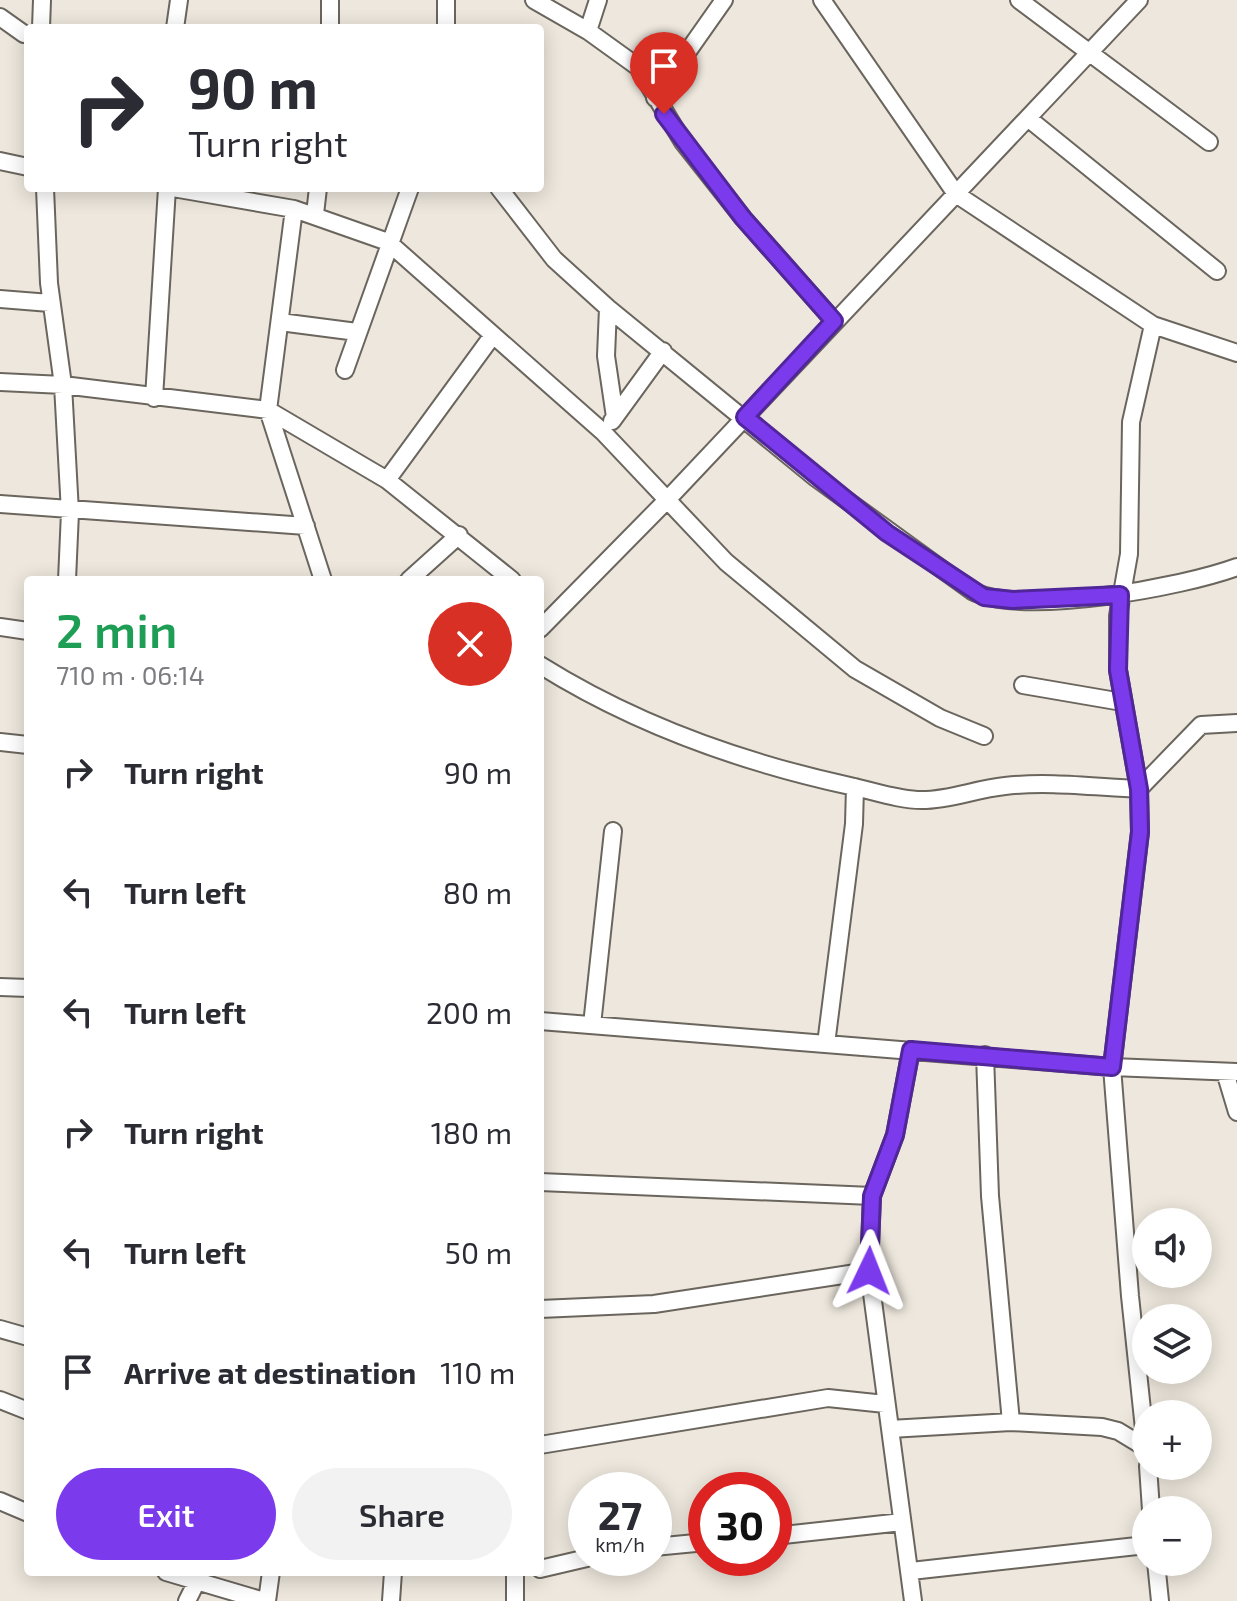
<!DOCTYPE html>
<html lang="en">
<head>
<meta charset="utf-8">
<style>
  body { margin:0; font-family:"Exo 2",sans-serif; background:#f2f2f3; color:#2b2b33; height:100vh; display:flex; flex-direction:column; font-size:30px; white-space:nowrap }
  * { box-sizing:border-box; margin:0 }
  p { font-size:26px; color:#7c7c81 }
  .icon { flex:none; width:44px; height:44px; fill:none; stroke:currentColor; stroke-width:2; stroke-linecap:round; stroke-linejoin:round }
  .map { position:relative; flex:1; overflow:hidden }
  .details { position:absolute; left:24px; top:576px; width:520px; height:1000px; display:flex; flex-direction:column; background:#fff; border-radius:8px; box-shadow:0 4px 20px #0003 }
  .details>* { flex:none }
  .guide { position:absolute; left:24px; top:24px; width:520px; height:168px; border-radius:8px; box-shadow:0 4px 20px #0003; background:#fff; color:#2b2b33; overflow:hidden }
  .fabs { position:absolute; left:1132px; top:1208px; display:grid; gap:16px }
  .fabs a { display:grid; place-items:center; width:80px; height:80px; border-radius:50%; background:#fff; box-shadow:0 4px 20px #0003; font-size:40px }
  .speed { position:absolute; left:568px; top:1472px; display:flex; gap:16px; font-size:40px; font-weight:700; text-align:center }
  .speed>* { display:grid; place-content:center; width:104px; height:104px; border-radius:50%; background:#fff; box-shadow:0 4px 20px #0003; line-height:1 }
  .speed small { font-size:20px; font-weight:400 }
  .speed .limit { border:12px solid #d22; background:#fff; color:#111 }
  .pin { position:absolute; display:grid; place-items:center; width:68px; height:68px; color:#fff; margin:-82px -34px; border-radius:50% 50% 50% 0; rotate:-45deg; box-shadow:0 0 8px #0007 }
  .pin .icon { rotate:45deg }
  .me { position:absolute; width:88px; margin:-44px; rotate:2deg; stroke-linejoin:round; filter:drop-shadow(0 0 6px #0008) }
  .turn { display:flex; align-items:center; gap:28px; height:168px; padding:0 32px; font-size:36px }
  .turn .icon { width:104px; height:104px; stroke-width:2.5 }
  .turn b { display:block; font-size:56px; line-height:68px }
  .round { display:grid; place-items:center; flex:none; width:84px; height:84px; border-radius:42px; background:#f2f2f3 }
  .head { display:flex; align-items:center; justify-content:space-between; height:136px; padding:0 32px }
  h1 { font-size:48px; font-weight:600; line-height:60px; color:#1e9e55 }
  .action { display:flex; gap:16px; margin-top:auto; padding:16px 32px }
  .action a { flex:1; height:92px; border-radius:48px; background:#7c3aed; color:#fff; font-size:32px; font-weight:600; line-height:92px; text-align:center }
  .action a+a { background:#f2f2f3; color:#2b2b33 }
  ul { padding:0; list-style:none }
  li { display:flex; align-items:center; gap:24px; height:120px; padding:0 32px }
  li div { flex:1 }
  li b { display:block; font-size:30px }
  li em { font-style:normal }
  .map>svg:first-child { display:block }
</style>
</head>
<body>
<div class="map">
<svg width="1237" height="1601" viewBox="0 0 1237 1601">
  <rect width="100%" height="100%" fill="#ede7dd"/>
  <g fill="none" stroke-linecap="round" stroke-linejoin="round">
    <defs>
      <path id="minor" d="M330 0V28
        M446 0V28
        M534 0 588 31 638 67 683 142 743 218 834 321
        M822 0 956 194 1153 325 1237 353
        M1019 0 1209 142
        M0 17 24 34
        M41 28 42 0
        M175 28 179 0
        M588 31 598 0
        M655 98 724 0
        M1029 119 1217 271
        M0 161 28 167
        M45 188 49 283 63 385 70 512 67 580
        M173 188 294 209 388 242 603 432 726 562 855 669 940 718 984 736
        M499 188 554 259 608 308 816 478 972 591C1023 617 1183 587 1237 567
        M294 209 268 410 323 580
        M315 214 318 188
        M0 299 50 303
        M608 308 606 356 615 417
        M280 322 357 332
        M345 370 410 188
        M0 382 63 385 268 410 387 480 512 580
        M154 398 167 188
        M612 421 663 351
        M387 480 493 335
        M0 504 306 526
        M409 580 459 535
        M0 627 28 631
        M540 629 666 501 1139 0
        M540 665C636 725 740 762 850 786 874 791 898 800 922 800 951 800 975 789 1005 786 1048 781 1095 787 1139 789
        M1023 685 1122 702
        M0 742 28 745
        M1139 789 1201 725 1237 723
        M0 987 28 988
        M540 1021 1112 1067 1237 1072
        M592 1025 613 831
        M826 1044 854 824 855 787
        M985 1055 990 1196 1011 1422
        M1225 1072 1237 1112
        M540 1182 872 1196 869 1271 913 1601
        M872 1196 895 1135 911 1050
        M540 1309 654 1304 869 1271
        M0 1329 28 1337
        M0 1400 28 1411
        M890 1429 1011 1422 1102 1427 1118 1431 1146 1448
        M540 1445 828 1398 885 1404
        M1146 1448 1130 1296 1112 1067 1140 832 1139 789 1118 670V616L1129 554 1131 422 1153 325
        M1148 1466 1151 1510
        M0 1501 28 1513
        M774 1536 902 1522
        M654 1547 706 1542
        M1156 1562 1160 1601
        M540 1569 587 1558
        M911 1571 1146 1545
        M166 1572 264 1601
        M515 1572V1601
        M187 1601 197 1581
        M267 1601 271 1572
        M391 1601 393 1572"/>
    </defs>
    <use href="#minor" stroke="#6a655d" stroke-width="20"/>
    <use href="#minor" stroke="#fff" stroke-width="16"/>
  </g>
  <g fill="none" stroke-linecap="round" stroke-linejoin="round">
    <defs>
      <path id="route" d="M664 114 743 218 834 321 745 417 887 533 984 597 1013 600 1120 595 1118 670 1139 789 1140 832 1112 1067 911 1050 895 1135 872 1196 869 1271"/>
    </defs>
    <use href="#route" stroke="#51269a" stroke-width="20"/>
    <use href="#route" stroke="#7c3aed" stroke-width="14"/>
  </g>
</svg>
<div class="fabs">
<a><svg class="icon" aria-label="sound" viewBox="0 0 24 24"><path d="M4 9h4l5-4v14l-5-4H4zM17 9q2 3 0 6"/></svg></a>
<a><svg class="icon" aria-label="layers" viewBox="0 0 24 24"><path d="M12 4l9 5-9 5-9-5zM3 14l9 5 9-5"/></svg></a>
<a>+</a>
<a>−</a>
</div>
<div class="speed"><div>27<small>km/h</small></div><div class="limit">30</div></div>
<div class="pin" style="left:664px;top:114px;background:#d93025"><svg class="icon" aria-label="arrive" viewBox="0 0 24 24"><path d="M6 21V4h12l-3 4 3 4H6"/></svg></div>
<svg class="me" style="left:869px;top:1271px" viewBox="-20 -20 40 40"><path d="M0-17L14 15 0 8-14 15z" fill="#7c3aed" stroke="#fff" stroke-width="4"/></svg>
<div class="guide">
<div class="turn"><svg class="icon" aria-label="right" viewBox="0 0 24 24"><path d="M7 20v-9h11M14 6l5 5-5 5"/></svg><div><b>90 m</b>Turn right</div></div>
</div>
<section class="details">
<div class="head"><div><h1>2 min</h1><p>710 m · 06:14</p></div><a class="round" style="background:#d93025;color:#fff"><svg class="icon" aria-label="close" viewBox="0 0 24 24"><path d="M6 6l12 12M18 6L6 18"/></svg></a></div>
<ul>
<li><svg class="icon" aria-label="right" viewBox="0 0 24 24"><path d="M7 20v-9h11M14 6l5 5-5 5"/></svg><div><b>Turn right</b></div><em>90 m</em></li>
<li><svg class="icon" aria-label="left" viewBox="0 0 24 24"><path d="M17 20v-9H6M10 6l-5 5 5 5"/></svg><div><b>Turn left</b></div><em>80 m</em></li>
<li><svg class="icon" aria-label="left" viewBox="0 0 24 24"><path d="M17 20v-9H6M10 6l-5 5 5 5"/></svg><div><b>Turn left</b></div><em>200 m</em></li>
<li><svg class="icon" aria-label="right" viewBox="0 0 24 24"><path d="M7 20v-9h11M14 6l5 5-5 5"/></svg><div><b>Turn right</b></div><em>180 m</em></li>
<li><svg class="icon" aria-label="left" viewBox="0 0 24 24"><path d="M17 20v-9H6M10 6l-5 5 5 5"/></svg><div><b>Turn left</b></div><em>50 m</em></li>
<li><svg class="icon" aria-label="arrive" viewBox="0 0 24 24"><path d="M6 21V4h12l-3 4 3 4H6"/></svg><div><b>Arrive at destination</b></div><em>110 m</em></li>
</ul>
<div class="action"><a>Exit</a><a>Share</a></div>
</section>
</div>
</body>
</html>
